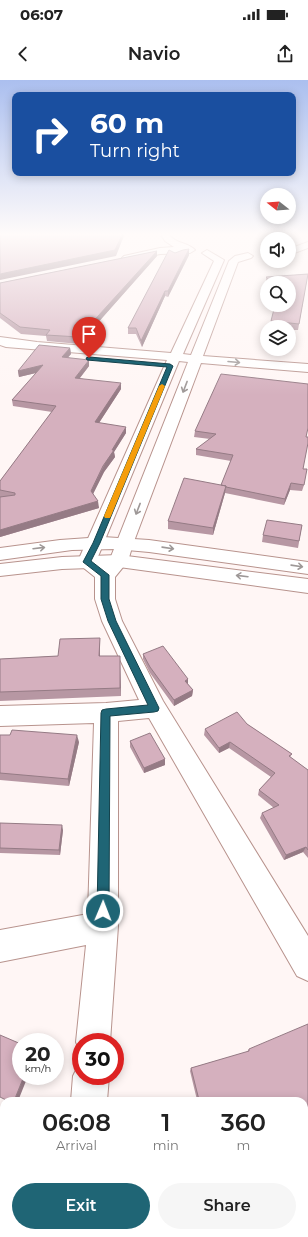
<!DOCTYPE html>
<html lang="en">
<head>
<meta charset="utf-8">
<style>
  body { margin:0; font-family:Montserrat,sans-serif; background:#f6f6f6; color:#222; height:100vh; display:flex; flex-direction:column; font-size:15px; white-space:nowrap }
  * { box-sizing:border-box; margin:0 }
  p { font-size:13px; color:#767676 }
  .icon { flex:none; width:22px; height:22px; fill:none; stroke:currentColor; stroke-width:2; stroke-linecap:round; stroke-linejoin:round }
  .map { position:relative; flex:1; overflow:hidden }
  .sheet { position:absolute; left:0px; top:1017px; width:308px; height:140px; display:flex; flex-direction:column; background:#fff; border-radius:12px 12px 0 0; box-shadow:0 2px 10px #0003 }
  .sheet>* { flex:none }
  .top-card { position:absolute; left:12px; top:12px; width:284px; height:84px; border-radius:8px; box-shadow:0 2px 10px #0003; background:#1a4fa0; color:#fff; overflow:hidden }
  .needle { width:26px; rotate:287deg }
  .controls { position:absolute; left:260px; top:108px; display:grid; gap:8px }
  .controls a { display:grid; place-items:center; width:36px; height:36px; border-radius:50%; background:#fff; box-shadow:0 2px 10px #0003; font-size:20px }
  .speed { position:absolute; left:12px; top:953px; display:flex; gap:8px; font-size:20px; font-weight:700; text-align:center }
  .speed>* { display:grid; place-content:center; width:52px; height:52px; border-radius:50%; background:#fff; box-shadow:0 2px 10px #0003; line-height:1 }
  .speed small { font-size:10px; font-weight:400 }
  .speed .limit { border:6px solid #d22; background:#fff; color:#111 }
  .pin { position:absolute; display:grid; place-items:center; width:34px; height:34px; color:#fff; margin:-41px -17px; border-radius:50% 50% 50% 0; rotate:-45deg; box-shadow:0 0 4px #0007 }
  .pin .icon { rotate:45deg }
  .me { position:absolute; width:44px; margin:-22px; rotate:1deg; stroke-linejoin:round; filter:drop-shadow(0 0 3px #0008) }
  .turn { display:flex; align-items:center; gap:14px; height:84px; padding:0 12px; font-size:18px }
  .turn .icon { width:52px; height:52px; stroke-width:2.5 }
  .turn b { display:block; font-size:28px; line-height:34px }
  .eta { display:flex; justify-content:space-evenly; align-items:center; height:68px; text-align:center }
  .eta b { font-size:24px; font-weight:600; line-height:28px }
  .action { display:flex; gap:8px; margin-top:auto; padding:8px 12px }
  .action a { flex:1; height:46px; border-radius:24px; background:#1f6575; color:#fff; font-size:16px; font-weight:600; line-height:46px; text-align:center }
  .action a+a { background:#f6f6f6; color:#222 }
  .status { display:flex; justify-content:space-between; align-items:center; height:28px; padding:0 20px; background:#fff; direction:ltr }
  .status svg { height:11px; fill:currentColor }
  header { display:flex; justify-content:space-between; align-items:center; height:52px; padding:0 12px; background:#fff; font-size:18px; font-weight:600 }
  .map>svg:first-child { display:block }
</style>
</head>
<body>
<div class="status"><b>06:07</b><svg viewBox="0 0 49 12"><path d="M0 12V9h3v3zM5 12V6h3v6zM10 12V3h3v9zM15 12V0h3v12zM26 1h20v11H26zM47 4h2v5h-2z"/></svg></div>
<header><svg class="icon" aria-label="back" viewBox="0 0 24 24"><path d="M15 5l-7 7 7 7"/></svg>Navio<svg class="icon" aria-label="share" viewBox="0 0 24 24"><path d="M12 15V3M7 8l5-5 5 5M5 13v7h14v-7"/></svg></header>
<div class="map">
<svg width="308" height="1157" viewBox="0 0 308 1157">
  <rect width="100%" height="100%" fill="#fff6f5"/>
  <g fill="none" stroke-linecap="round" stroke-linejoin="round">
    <defs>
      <path id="minor" d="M160 153H168C174 164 188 162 195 170L190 173 160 174 127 181 124 180 122 178 124 176 160 168 174 167 165 161Z
        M308 162V168L289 175V169Z
        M207 170 224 180 183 274 191 275 229 181 235 176 248 173 253 176 251 178 238 182 203 276 308 284V292L201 283 133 464 128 481 115 497V519L122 541 163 621 308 856V901L297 896 149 638 118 641V846L110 962H81V974L76 962 86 865 0 882V850L88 834 94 643 0 646V626L106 623 139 620 102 541 95 519V497L80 485 78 481 167 280 6 267 0 265V257L37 262 171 273 214 181 202 173ZM179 281 188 282 110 479 104 485 97 479Z
        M81 983V996H109L107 1021H71L73 996 79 984Z
        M31 1153H71L70 1157H30Z"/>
      <path id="major" d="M103 457 149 460 308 482V494L149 472 116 469 72 470 0 480V468L60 460Z
        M119 475 308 499V513L119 487 62 489 0 496V484L62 477Z"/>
    </defs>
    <use href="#minor" stroke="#b8938d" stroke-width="2"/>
    <use href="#major" stroke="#b8938d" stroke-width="2"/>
    <use href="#minor" fill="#fff" fill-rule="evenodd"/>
    <use href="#major" fill="#fff" fill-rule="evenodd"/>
  </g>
  <path fill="#b797a3" d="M189 169V175L168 217 165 216 142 267 136 254H128V248Z
    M157 171V176L79 264 47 261 46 256 21 254 0 238V203Z
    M308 194 298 250H289V247H270L271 241 289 203H267V205L266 203V197Z
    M70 268 71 274 68 277 89 286 80 298 121 309 99 343 126 353 114 372 115 377 104 392 93 414 99 428 0 457V401L52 332 13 326 12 320 36 293 19 297 18 291Z
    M195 351 306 357 303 389 304 405 302 411 290 410 284 425 225 413 213 455 168 449V441L221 405 231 381 196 375V369L210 359 194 357Z
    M302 445 298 468 262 462 263 455Z
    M100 558V576H120L121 616 0 621V579L58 576Z
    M143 574 188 599V604L193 610 192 616 174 626 150 593 143 579Z
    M247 644 292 674 290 677 308 690V778L303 772 284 780 260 738 262 733 274 728 258 715 259 710 271 697 229 668 219 673 204 655 205 649Z
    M0 655 79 662 69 706 0 700Z
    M130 661 165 679V685L144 693 130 667Z
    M0 743 63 750 60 775 0 773Z
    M249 969 308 1039 197 1020 190 991 191 988 247 972Z"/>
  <path fill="#957b85" d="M123 153H125L116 176 0 200V194Z
    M189 169V175L168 217V211Z
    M157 171V176L79 264V257Z
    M165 211V216L142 267 141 261Z
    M70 268 71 274 63 283 62 277Z
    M89 280V286L75 304V298Z
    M43 285 44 291 19 297 18 291Z
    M121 303V309L95 349V342Z
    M126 347V353L114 372 115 377 104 392 91 418V411L112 370Z
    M291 403 290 410 284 425 285 419Z
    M226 406 225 413 213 455V448Z
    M98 421 99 428 0 457V450Z
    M100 558V585L99 576Z
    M120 576V585L121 616 120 608Z
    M188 599V605L185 601Z
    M193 610 192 616 174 626V620Z
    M77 655 79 662 69 706 68 699Z
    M230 662 229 668 219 673V668Z
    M165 679V685L144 693V688Z
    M62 745 63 750 60 775 59 770Z
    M306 767 303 772 284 780 286 775Z
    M24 996H28L18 1021H14Z"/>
  <path fill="#d5b0be" stroke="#957b85" d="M0 153H123L115 170 0 194Z
    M189 169 168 211H165L141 261 136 248H128L169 170 175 173 183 170Z
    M157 171 79 257 46 255 50 250 20 247 0 233V203Z
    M308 194 299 244 271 241 275 225H289V203H272L266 197Z
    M39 265 70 268 62 277 89 280 75 298 121 303 95 342 126 347 112 370H114L103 386 91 411 98 421 0 450V417L15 415V413L0 410V401L56 326 12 320 43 285 18 291Z
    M221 294 308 304V348L306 357H308V363L303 389H307L304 405 291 403 285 419 226 407V406L221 405 233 375 196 369 216 354 195 351Z
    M184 398 226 406 213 448 168 441Z
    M267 440 302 445 299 461 263 455Z
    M100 558 99 576H120V608L0 612V579L58 576 60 559Z
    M163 566 188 599 185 601 193 610 174 620 150 587 143 574Z
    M237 632 247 644 292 674 289 676 308 690V770L306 767 286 775 262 733 279 725 259 710 275 693 230 662 219 668 205 649Z
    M12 650 77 655 68 699 0 693V655H10Z
    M150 653 165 679 144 688 130 661Z
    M0 743 62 745 59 770 0 768Z
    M308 944V1039L304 1041V1021H195L199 1020 191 988 249 971V969Z
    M0 955 21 964V996H24L14 1021H8L0 1017Z"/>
  <defs><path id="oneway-shaft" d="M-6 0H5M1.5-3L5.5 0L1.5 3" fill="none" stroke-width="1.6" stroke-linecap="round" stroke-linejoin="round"/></defs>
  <g stroke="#9e9897">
    <use href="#oneway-shaft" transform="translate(234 282) rotate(5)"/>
    <use href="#oneway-shaft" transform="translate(185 307) rotate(111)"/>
    <use href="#oneway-shaft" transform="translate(138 429) rotate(111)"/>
    <use href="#oneway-shaft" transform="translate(39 468) rotate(-7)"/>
    <use href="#oneway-shaft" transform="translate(168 468) rotate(8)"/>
    <use href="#oneway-shaft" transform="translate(297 486) rotate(8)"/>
    <use href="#oneway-shaft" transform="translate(242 496) rotate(-173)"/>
  </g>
  <linearGradient id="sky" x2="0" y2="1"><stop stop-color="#abbfef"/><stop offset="0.49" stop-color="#fffbfa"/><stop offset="1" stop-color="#fffbfa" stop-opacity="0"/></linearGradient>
  <rect width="308" height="315" fill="url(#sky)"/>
  <path fill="#1f6575" stroke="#14424c" d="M89 277 170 284 173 286 100 463 91 481 109 495V519L116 541 159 628 158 631 154 632 110 636 109 831 107 835 103 837 99 835 97 831 101 633 102 630 106 629 148 625 108 541 101 519V496L83 482 93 463 167 287 87 280 86 278Z"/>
  <path fill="#f59e0b" d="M162 304 165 306 111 436 110 438H105L104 436 159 306Z"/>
</svg>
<div class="controls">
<a><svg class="needle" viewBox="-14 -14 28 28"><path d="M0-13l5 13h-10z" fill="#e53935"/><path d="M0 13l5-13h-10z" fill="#767676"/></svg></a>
<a><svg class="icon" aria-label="sound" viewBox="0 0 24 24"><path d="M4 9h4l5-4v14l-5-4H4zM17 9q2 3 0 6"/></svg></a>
<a><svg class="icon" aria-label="search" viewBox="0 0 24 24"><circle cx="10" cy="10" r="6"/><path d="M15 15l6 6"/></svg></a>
<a><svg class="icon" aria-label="layers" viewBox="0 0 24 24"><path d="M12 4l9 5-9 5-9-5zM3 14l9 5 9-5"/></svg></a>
</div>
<div class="speed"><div>20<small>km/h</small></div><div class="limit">30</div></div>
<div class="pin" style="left:89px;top:278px;background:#d93025"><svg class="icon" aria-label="arrive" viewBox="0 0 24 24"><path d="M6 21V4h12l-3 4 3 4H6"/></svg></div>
<svg class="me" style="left:103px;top:831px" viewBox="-20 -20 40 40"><circle r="17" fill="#1f6575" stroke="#fff" stroke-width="3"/><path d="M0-11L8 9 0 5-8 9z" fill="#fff"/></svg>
<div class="top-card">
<div class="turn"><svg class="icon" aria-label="right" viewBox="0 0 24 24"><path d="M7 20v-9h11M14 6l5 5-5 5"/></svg><div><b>60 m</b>Turn right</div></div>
</div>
<section class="sheet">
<div class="eta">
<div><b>06:08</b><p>Arrival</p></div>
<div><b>1</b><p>min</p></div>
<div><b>360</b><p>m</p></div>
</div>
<div class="action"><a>Exit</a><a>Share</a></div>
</section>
</div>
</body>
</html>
